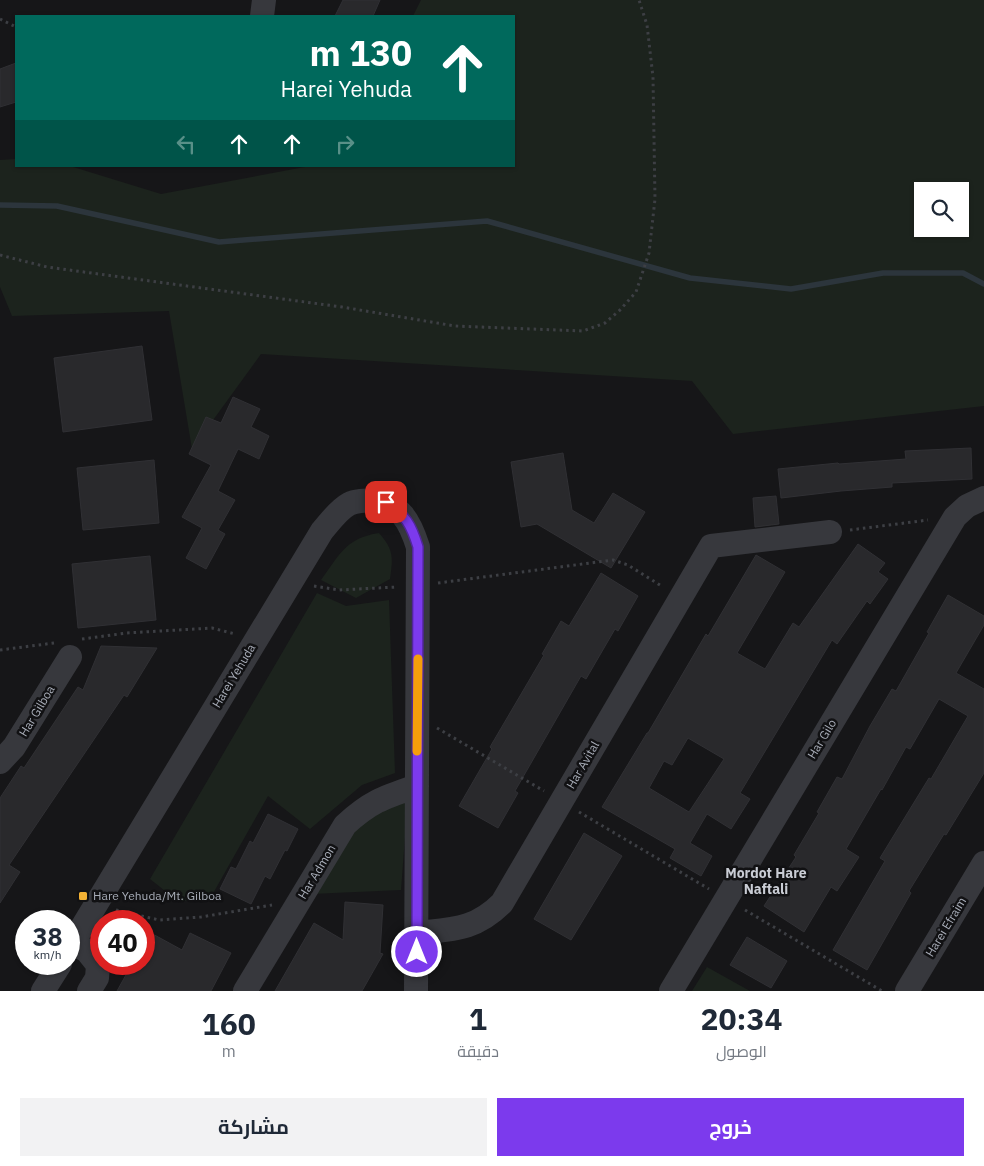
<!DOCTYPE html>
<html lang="ar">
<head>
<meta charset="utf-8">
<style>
  body { margin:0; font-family:"IBM Plex Sans",Cairo,sans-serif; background:#f2f2f3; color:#1f2937; direction:rtl; height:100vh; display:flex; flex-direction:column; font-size:19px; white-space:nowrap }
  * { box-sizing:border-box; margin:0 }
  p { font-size:16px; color:#747a83 }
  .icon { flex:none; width:28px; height:28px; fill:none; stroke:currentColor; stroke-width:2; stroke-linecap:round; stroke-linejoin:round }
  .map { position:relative; height:991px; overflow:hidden; direction:ltr }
  .drawer { display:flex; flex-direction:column; background:#fff; flex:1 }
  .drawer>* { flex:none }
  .banner { position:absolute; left:15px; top:15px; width:500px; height:152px; border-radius:0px; box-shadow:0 1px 4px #0004; direction:rtl; background:#00695c; color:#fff; overflow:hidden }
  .fabs { position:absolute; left:914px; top:182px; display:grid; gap:10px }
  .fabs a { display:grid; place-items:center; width:55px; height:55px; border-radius:0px; background:#fff; box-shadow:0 1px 4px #0004; font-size:25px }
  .speed { position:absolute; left:15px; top:910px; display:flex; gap:10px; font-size:25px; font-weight:700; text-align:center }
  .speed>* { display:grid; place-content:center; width:65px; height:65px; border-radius:50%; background:#fff; box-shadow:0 1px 4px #0004; line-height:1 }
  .speed small { font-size:12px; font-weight:400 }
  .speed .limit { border:8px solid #d22; background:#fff; color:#111 }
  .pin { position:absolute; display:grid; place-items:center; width:42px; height:42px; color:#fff; margin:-21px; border-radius:10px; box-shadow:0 2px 8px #0006 }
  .me { position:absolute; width:55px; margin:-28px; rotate:0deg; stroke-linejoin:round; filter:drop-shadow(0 0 4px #0008) }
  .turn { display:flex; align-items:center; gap:18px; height:105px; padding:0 20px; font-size:22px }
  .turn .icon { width:65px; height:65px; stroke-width:2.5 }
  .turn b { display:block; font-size:35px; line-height:42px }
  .lanes { display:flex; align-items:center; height:48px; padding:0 20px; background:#0003; justify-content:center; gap:25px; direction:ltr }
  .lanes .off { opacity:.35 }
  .eta { display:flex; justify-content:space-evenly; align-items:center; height:85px; text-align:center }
  .eta b { font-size:30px; font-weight:700; line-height:35px }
  .cta { display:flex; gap:10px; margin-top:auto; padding:10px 20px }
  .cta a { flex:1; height:58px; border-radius:0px; background:#7c3aed; color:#fff; font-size:20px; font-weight:700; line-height:58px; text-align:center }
  .cta a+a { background:#f2f2f3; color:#1f2937 }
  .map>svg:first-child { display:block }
</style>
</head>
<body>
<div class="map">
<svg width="984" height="991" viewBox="0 0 984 991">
  <rect width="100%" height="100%" fill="#161618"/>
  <path fill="#1c231d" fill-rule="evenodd" d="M421 0H984V406L733 434 692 381 261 354 192 449 169 311 12 316 0 287V160L16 159V166H70L161 194 310 166H514V16H413ZM922 191H960V229H922Z
    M379 533C394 550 393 557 390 579L356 598 321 580C340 554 346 538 379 533Z
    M317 593 346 606 389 600 395 773 362 785 310 829 268 796 211 897 179 902 150 879Z
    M408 797 401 890 311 894 344 843 372 814Z
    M707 967 750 991H692Z"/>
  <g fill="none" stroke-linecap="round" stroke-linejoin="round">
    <path stroke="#2c353c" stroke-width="5.5" d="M0 205 57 206 219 242 487 221 690 278 791 289 883 273H963L984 284"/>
  </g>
  <path fill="#29292c" stroke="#303034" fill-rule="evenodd" d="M343 0H380L373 16H335Z
    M16 63V102L0 107V69Z
    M142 346 152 420 63 432 54 358Z
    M233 397 260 409 251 427 269 436 259 459 238 449 218 491 235 500 218 530 225 534 206 569 186 558 202 528 182 517 211 465 189 454 206 417 221 423Z
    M971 448 972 479 892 483V487L841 491 781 498 778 469 838 463 839 464 906 459 905 451Z
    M563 453 572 510 594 523 613 493 645 512 611 568 537 524 521 527 511 462Z
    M154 460 159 523 83 530 77 468Z
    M776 496 779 524 755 527 753 498Z
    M858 544 885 563 878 572 888 579 870 604 867 601 837 644 832 640 740 793 750 799 731 829 707 814 690 843 712 856 701 876 670 858 675 849 602 807 647 733H648L706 634 708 636 756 555 785 572 737 653 765 669 793 623 799 627ZM688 738 724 759 689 812 649 788 664 761 672 765Z
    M150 556 156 620 78 628 72 564Z
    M601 573 638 596 618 631 615 629 586 679 581 676 515 791 518 793 498 828 459 806 492 749 490 747 544 655 542 654 561 621 569 626Z
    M948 595 984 616V625L956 673 984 689V773L946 835 944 834 909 891 911 893 867 970 833 950 885 861 880 858 929 778 931 779 968 716 939 699 910 749 906 747 882 790 881 789 846 849 859 857 837 891 831 887 804 932 764 906 796 857 794 855 819 813 817 812 837 777 842 779 870 726 892 689 896 691 929 633 927 632Z
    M101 646 157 648 127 697 124 695 9 865 20 872 0 903V798L21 766 24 768 78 687 83 690Z
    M268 814 298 829 287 851 285 850 270 879 265 876 251 904 220 889 231 867 236 869 250 841 253 843Z
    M584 833 622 856 571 940 534 919Z
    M345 902 383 905 380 953 383 954 362 991H275L314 923 343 940Z
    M149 932 182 950 190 933 231 953 211 991H117L132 964H144V942Z
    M747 937 787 961 771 988 730 965Z"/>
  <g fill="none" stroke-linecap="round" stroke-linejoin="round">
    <path stroke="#3d3f44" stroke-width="3" stroke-dasharray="2.5 4" stroke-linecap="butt" d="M0 19 16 27
      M0 255 47 267 342 307 455 326 583 331 605 323 620 310 636 292 649 253 655 199 653 77 647 25 639 0
      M850 530 928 520
      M438 583 613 560 628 565 663 587
      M314 586 339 590 397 587
      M82 639 127 633 212 628 235 634
      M0 650 54 643
      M437 728 544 791
      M579 812 709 889
      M116 910 159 920 201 917 272 905
      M745 910 882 991"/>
    <path stroke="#37383d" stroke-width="24" d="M262 16 264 0
      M0 762 14 747 70 657
      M417 933C453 929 475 930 502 903L711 546 830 532
      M73 943 87 951 98 965 97 978 89 991
      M69 949 322 531C330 522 338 510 349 504 355 501 366 500 372 501 401 503 410 522 418 547L416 991
      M43 991 60 964
      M245 991 345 825C371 801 385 797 417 786
      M671 991 955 517 967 506 984 498
      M907 991 984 863"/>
  </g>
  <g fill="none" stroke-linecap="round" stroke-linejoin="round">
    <defs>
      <path id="route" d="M386 502C406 516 411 524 418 547L417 952"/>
    </defs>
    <use href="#route" stroke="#51269a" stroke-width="12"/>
    <use href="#route" stroke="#7c3aed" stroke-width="9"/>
    <path stroke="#f59e0b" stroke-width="9" d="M417 751 418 659"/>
  </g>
  <rect fill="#f2b134" stroke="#111113" stroke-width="2" x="78" y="891" width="10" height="10" rx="2.5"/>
  <g text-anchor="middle" stroke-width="5" stroke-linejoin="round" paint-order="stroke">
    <g font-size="12" fill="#a8adb8" stroke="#111113">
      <text transform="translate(234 676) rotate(-59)" y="4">Harei Yehuda</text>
      <text transform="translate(37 711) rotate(-59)" y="4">Har Gilboa</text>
      <text transform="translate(822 739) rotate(-59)" y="4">Har Gilo</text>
      <text transform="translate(583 765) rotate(-60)" y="4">Har Avital</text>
      <text transform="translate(317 872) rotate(-59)" y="4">Har Admon</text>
      <text transform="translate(946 927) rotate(-59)" y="4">Harei Efraim</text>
    </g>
    <g font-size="12" fill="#a8adb8" stroke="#111113" text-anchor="start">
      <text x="93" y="900">Hare Yehuda/Mt. Gilboa</text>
    </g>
    <g font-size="14" font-weight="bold" fill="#c9ccd4" stroke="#111113">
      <text x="766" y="878">Mordot Hare<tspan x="766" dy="16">Naftali</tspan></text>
    </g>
  </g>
</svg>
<div class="fabs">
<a><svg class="icon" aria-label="search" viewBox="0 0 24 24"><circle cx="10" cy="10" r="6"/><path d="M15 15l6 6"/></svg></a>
</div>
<div class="speed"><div>38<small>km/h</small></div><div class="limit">40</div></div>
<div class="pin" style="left:386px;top:502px;background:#d93025"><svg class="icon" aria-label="arrive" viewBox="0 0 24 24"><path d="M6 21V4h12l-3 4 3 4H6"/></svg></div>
<svg class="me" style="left:417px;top:952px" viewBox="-20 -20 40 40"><circle r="17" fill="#7c3aed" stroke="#fff" stroke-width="3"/><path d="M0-11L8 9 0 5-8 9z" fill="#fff"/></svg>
<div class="banner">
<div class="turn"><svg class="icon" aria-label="ahead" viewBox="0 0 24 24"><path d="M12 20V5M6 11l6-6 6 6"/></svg><div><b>130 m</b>Harei Yehuda</div></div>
<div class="lanes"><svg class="icon off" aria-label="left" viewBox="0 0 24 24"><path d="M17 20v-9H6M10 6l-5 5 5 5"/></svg><svg class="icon" aria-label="ahead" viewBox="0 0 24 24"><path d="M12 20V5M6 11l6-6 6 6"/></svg><svg class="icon" aria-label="ahead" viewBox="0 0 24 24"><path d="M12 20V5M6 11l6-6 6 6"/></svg><svg class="icon off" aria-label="right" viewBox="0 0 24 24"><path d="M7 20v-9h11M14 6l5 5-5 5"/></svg></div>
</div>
</div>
<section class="drawer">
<div class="eta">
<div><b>20:34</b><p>الوصول</p></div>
<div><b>1</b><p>دقيقة</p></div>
<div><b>160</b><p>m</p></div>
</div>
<div class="cta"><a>خروج</a><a>مشاركة</a></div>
</section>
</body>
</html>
